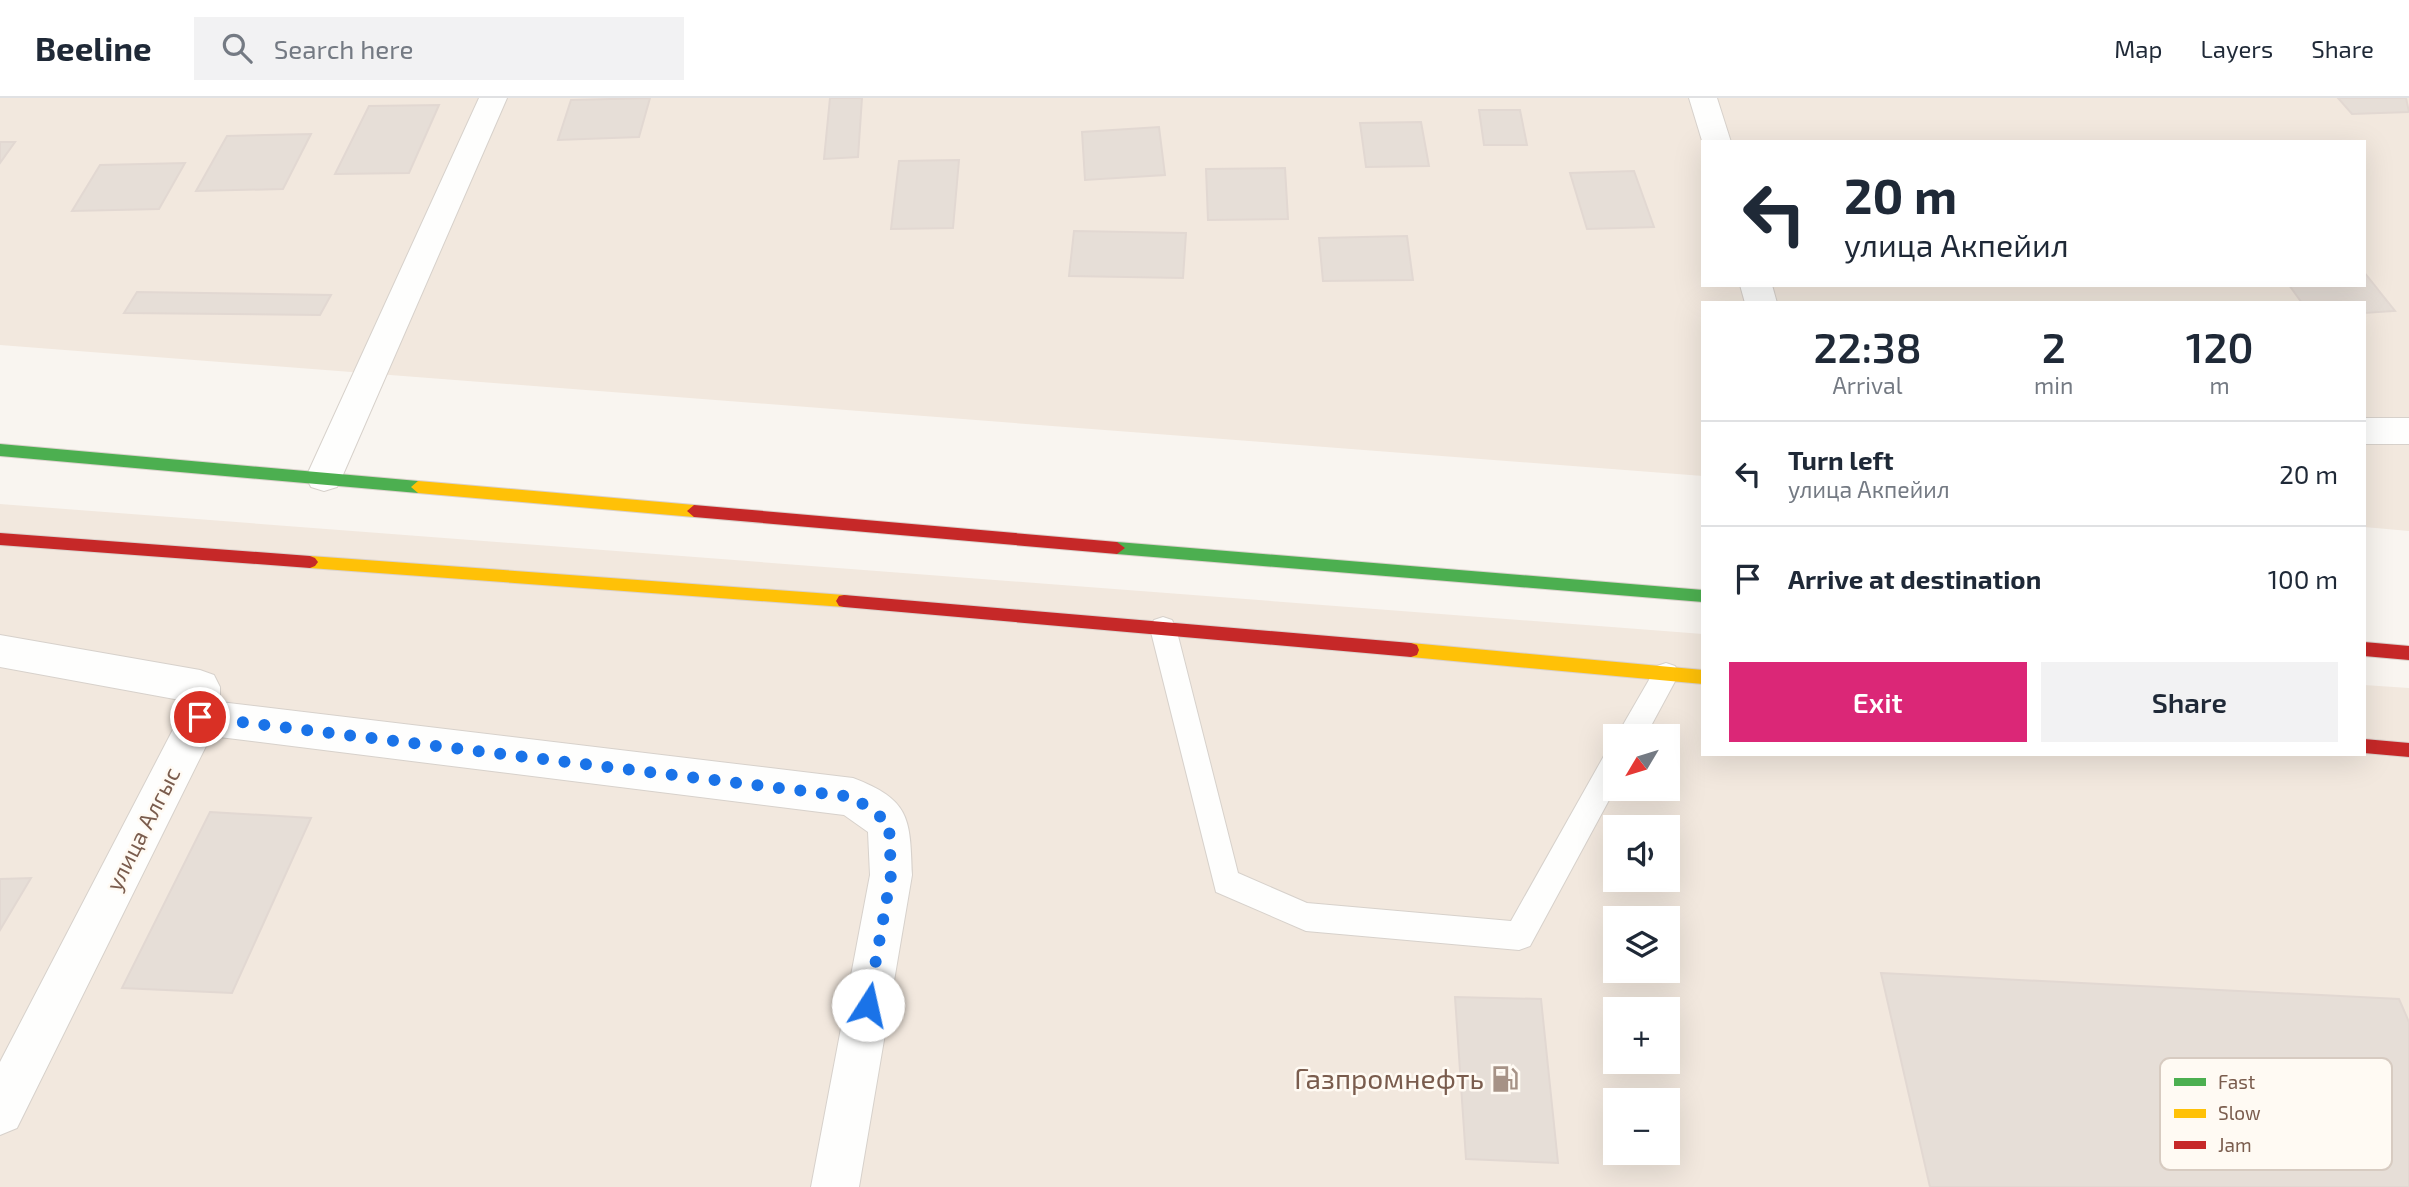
<!DOCTYPE html>
<html lang="en">
<head>
<meta charset="utf-8">
<style>
  body { margin:0; font-family:"Exo 2",sans-serif; background:#f2f2f3; color:#1f2937; height:100vh; display:flex; flex-direction:column; font-size:26px; white-space:nowrap }
  * { box-sizing:border-box; margin:0 }
  p { font-size:23px; color:#747a83 }
  .icon { flex:none; width:38px; height:38px; fill:none; stroke:currentColor; stroke-width:2; stroke-linecap:round; stroke-linejoin:round }
  .map { position:relative; flex:1; overflow:hidden }
  .details { position:absolute; left:1701px; top:203px; width:665px; height:455px; display:flex; flex-direction:column; background:#fff; border-radius:0px; box-shadow:0 7px 28px #0002 }
  .details>* { flex:none }
  .hud { position:absolute; left:1701px; top:42px; width:665px; height:147px; border-radius:0px; box-shadow:0 7px 28px #0002; background:#fff; color:#1f2937; overflow:hidden }
  .needle { width:46px; rotate:232deg }
  .controls { position:absolute; left:1603px; top:626px; display:grid; gap:14px }
  .controls a { display:grid; place-items:center; width:77px; height:77px; border-radius:0px; background:#fff; box-shadow:0 7px 28px #0002; font-size:35px }
  .pin { position:absolute; display:grid; place-items:center; width:60px; height:60px; color:#fff; margin:-30px; border:4px solid #fff; border-radius:50%; box-shadow:0 2px 7px #0007 }
  .me { position:absolute; width:77px; margin:-38px; rotate:10deg; stroke-linejoin:round; filter:drop-shadow(0 0 5px #0008) }
  .turn { display:flex; align-items:center; gap:24px; height:147px; padding:0 28px; font-size:32px }
  .turn .icon { width:91px; height:91px; stroke-width:2.5 }
  .turn b { display:block; font-size:49px; line-height:60px }
  .eta { display:flex; justify-content:space-evenly; align-items:center; height:119px; text-align:center }
  .eta b { font-size:42px; font-weight:600; line-height:49px }
  .primary-button { display:flex; gap:14px; margin-top:auto; padding:14px 28px }
  .primary-button a { flex:1; height:80px; border-radius:0px; background:#db2777; color:#fff; font-size:28px; font-weight:600; line-height:80px; text-align:center }
  .primary-button a+a { background:#f2f2f3; color:#1f2937 }
  ul { padding:0; list-style:none }
  li { display:flex; align-items:center; gap:21px; height:105px; padding:0 28px; border-top:2px solid #e0e1e3 }
  li div { flex:1 }
  li b { display:block; font-size:26px }
  li em { font-style:normal }
  header { display:flex; align-items:center; gap:42px; box-sizing:border-box; height:98px; padding:0 35px; background:#fff; border-bottom:2px solid #e0e1e3 }
  header strong { font-size:33px }
  nav { display:flex; gap:38px; margin-inline-start:auto; font-size:24px }
  .search { width:490px; height:63px; background:#f2f2f3; display:flex; align-items:center; gap:18px; box-sizing:border-box; padding:0 24px; border-radius:0px; color:#747a83; font-size:26px }
  .map>svg:first-child { display:block }
</style>
</head>
<body>
<header>
<strong>Beeline</strong>
<div class="search"><svg class="icon" aria-label="search" viewBox="0 0 24 24"><circle cx="10" cy="10" r="6"/><path d="M15 15l6 6"/></svg>Search here</div>
<nav><a>Map</a><a>Layers</a><a>Share</a></nav>
</header>
<div class="map">
<svg width="2409" height="1089" viewBox="0 0 2409 1089">
  <rect width="100%" height="100%" fill="#f9f5f0"/>
  <path fill="#f2e8de" fill-rule="evenodd" d="M0 0H2409V433L2364 429V205H1703V378L0 247ZM1703 44H2364V187H1703Z
    M0 406 1703 536V656H2364V587L2409 590V1089H0ZM1615 639H1668V691H1615ZM1615 730H1668V782H1615ZM1615 821H1668V873H1615ZM1615 912H1668V964H1615ZM1615 1003H1668V1055H1615Z"/>
  <path fill="#e6ded7" stroke="#e2d8d2" stroke-width="2" d="M650 0 639 39 558 42 571 2Z
    M830 0H862L858 59 824 61Z
    M2338 0H2406L2409 14 2352 16Z
    M439 7 409 75 335 76 369 8Z
    M1479 12H1520L1527 47H1484Z
    M1421 24 1429 68 1366 69 1360 25Z
    M1159 29 1165 77 1085 82 1082 34Z
    M311 36 283 91 196 93 227 38Z
    M0 44H15L0 65Z
    M959 62 953 130 891 131 899 63Z
    M185 65 159 111 72 113 100 67Z
    M1285 70 1288 121 1208 122 1206 71Z
    M1634 73 1654 129 1587 131 1570 75Z
    M1074 133 1186 135 1183 180 1069 178Z
    M1407 138 1413 182 1323 183 1319 140Z
    M2364 174 2395 213 2364 215V205H2302L2289 187H2364Z
    M137 194 331 197 320 217 124 215Z
    M210 714 311 720 232 895 122 890Z
    M31 780 0 832V781Z
    M1881 875 2399 901 2409 924V1089H1930Z
    M1455 899 1541 901 1558 1065 1466 1061Z"/>
  <g fill="none" stroke-linecap="round" stroke-linejoin="round">
    <defs>
      <path id="lane" d="M1163 519 1172 522 1176 530 1238 775 1307 805 1511 823 1605 656 1615 653V691L1530 848 1519 852 1306 833 1216 794 1150 530 1154 522Z
        M1666 565 1675 568 1679 576 1645 639H1616L1657 568Z"/>
      <path id="street" d="M479 0H507L342 379 337 389 324 393 311 389 306 379Z
        M1689 0H1717L1731 44 1703 46Z
        M1740 187H1772L1777 205H1745Z
        M2364 320H2409V346H2364Z
        M0 537 200 572 214 577 220 589V604L853 680C911 702 910 721 912 777L859 1089H811L870 777 868 734 844 717 211 638 17 1030 0 1037V964L180 618V602L0 569Z"/>
      <path id="fast" d="M0 346 418 383 425 389 418 395 0 358Z
        M1117 444 1703 492V504L1117 456 1109 450Z"/>
      <path id="slow" d="M418 383 694 407 701 413 694 419 418 395 411 389Z
        M310 458 844 497 849 498 852 503 849 508 844 509 310 470 305 468 302 464 305 460Z
        M1411 545 1703 572V586L1411 559 1405 557 1403 552 1405 547Z"/>
      <path id="jam" d="M694 407 1117 444 1125 450 1117 456 694 419 687 413Z
        M0 435 310 458 315 460 318 464 315 468 310 470 0 447Z
        M844 497 1411 545 1417 547 1419 552 1417 557 1411 559 844 509 839 508 836 503 839 498Z
        M2364 544 2409 548V562L2364 558Z
        M2364 641 2409 645V659L2364 655Z"/>
    </defs>
    <use href="#lane" stroke="#d7d1cb" stroke-width="2"/>
    <use href="#street" stroke="#d7d1cb" stroke-width="2"/>
    <use href="#fast" stroke="#dad1cc" stroke-width="2"/>
    <use href="#slow" stroke="#dad1cc" stroke-width="2"/>
    <use href="#jam" stroke="#dad1cc" stroke-width="2"/>
    <use href="#lane" fill="#fefefd" fill-rule="evenodd"/>
    <use href="#street" fill="#fefefd" fill-rule="evenodd"/>
    <use href="#fast" fill="#4caf50" fill-rule="evenodd"/>
    <use href="#slow" fill="#ffc107" fill-rule="evenodd"/>
    <use href="#jam" fill="#c62828" fill-rule="evenodd"/>
  </g>
  <g fill="none" stroke-linecap="round" stroke-linejoin="round">
    <path stroke="#1a73e8" stroke-width="12" stroke-dasharray="0 21.6" d="M200 619 853 699 889 725 891 777 868 907"/>
  </g>
  <defs>
    <symbol id="fuel-bare" viewBox="-9 -9 18 18"><path d="M-5.5-6h7V0h2V4h1.3V-2.5L3-4.5l.8-.8L6-3V5H2.5V1h-1V6h-7ZM-4.2-4.7v3.2H.2V-4.7Z" fill="#a69286" stroke="#fffaf3" stroke-width="2.5" paint-order="stroke"/></symbol>
  </defs>
  <g fill-rule="evenodd">
    <use href="#fuel-bare" x="1486" y="962" width="38" height="38"/>
  </g>
  <g text-anchor="middle" stroke-width="5" stroke-linejoin="round" paint-order="stroke">
    <g font-size="23" fill="#7a5c4d" stroke="#fffaf3">
      <text transform="translate(143 731) rotate(-63)" y="8">улица Алгыс</text>
    </g>
    <g font-size="28" fill="#7a5c4d" stroke="#fffaf3" text-anchor="end">
      <text x="1484" y="991">Газпромнефть</text>
    </g>
  </g>
  <rect x="2160" y="960" width="232" height="112" rx="10" fill="#fffaf3" stroke="#d7cbc1" stroke-width="2"/>
  <rect x="2174" y="980" width="32" height="8" fill="#4caf50"/>
  <rect x="2174" y="1011" width="32" height="9" fill="#ffc107"/>
  <rect x="2174" y="1043" width="32" height="8" fill="#c62828"/>
  <g font-size="19" fill="#7a5c4d">
    <text x="2218" y="991">Fast</text>
    <text x="2218" y="1022">Slow</text>
    <text x="2218" y="1054">Jam</text>
  </g>
</svg>
<div class="controls">
<a><svg class="needle" viewBox="-14 -14 28 28"><path d="M0-13l5 13h-10z" fill="#e53935"/><path d="M0 13l5-13h-10z" fill="#747a83"/></svg></a>
<a><svg class="icon" aria-label="sound" viewBox="0 0 24 24"><path d="M4 9h4l5-4v14l-5-4H4zM17 9q2 3 0 6"/></svg></a>
<a><svg class="icon" aria-label="layers" viewBox="0 0 24 24"><path d="M12 4l9 5-9 5-9-5zM3 14l9 5 9-5"/></svg></a>
<a>+</a>
<a>−</a>
</div>
<div class="pin" style="left:200px;top:619px;background:#d93025"><svg class="icon" aria-label="arrive" viewBox="0 0 24 24"><path d="M6 21V4h12l-3 4 3 4H6"/></svg></div>
<svg class="me" style="left:868px;top:907px" viewBox="-20 -20 40 40"><circle r="19" fill="#fff"/><path d="M0-13L10 11 0 6-10 11z" fill="#1a73e8"/></svg>
<div class="hud">
<div class="turn"><svg class="icon" aria-label="left" viewBox="0 0 24 24"><path d="M17 20v-9H6M10 6l-5 5 5 5"/></svg><div><b>20 m</b>улица Акпейил</div></div>
</div>
<section class="details">
<div class="eta">
<div><b>22:38</b><p>Arrival</p></div>
<div><b>2</b><p>min</p></div>
<div><b>120</b><p>m</p></div>
</div>
<ul>
<li><svg class="icon" aria-label="left" viewBox="0 0 24 24"><path d="M17 20v-9H6M10 6l-5 5 5 5"/></svg><div><b>Turn left</b><p>улица Акпейил</p></div><em>20 m</em></li>
<li><svg class="icon" aria-label="arrive" viewBox="0 0 24 24"><path d="M6 21V4h12l-3 4 3 4H6"/></svg><div><b>Arrive at destination</b></div><em>100 m</em></li>
</ul>
<div class="primary-button"><a>Exit</a><a>Share</a></div>
</section>
</div>
</body>
</html>
